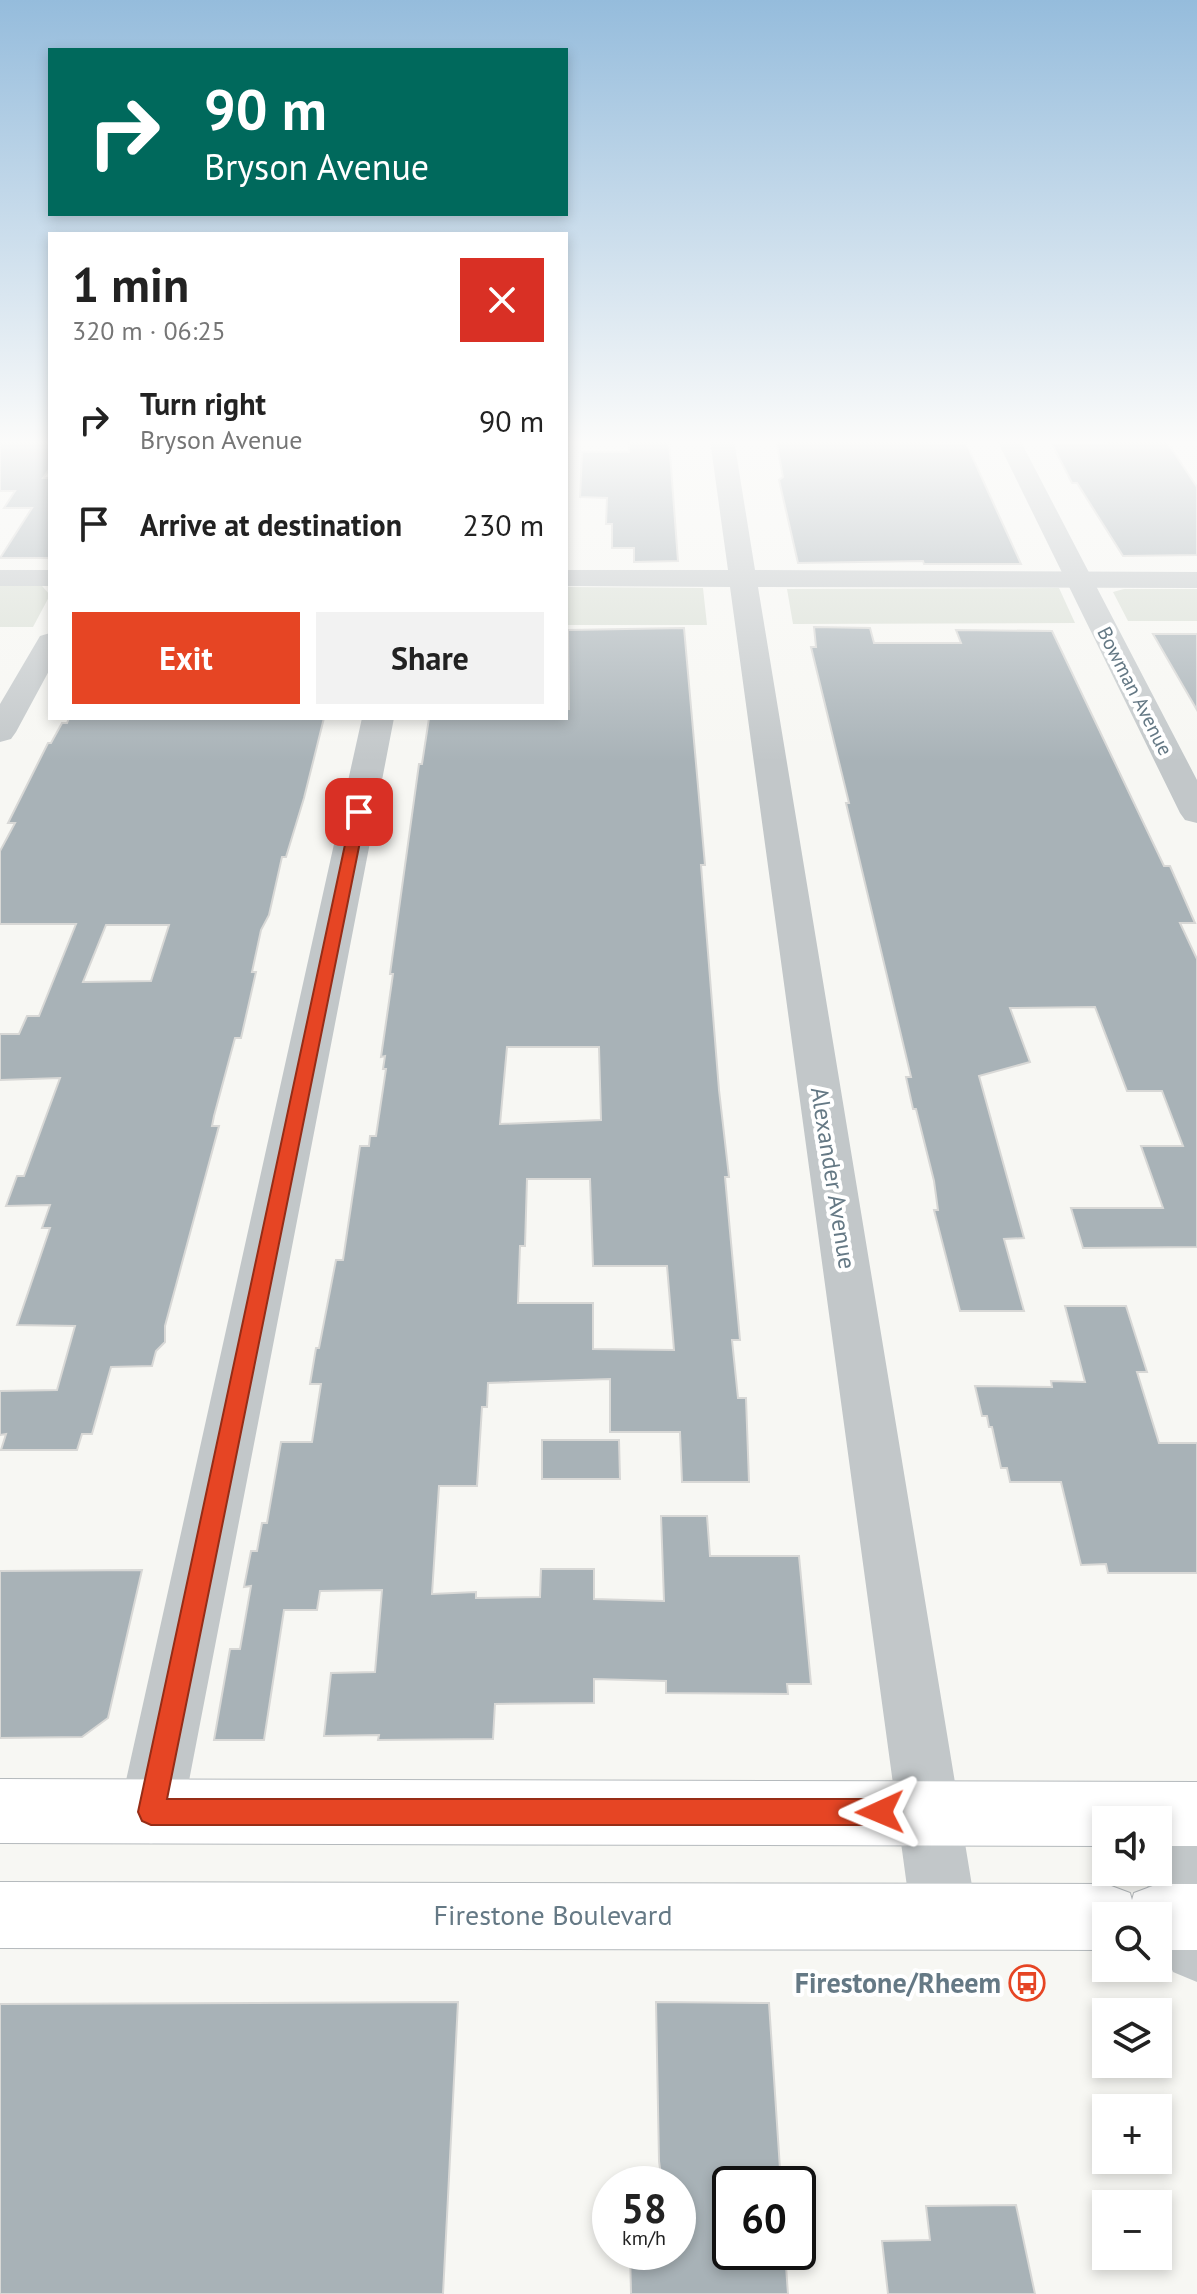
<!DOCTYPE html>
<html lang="en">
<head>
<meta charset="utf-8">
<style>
  body { margin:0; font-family:"PT Sans",sans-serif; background:#f2f2f2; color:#222; height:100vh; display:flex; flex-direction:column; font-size:30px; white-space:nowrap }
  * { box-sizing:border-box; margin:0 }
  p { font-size:26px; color:#767676 }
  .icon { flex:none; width:44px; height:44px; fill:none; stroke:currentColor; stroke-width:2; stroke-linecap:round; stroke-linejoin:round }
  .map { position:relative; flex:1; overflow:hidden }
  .side { position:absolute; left:48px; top:232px; width:520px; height:488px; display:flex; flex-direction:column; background:#fff; border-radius:0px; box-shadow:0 4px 12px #0003 }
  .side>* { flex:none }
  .banner { position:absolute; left:48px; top:48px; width:520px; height:168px; border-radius:0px; box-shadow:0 4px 12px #0003; background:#00695c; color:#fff; overflow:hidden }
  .controls { position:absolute; left:1092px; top:1806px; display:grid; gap:16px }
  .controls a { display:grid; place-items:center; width:80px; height:80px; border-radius:0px; background:#fff; box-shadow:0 4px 12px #0003; font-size:40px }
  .speed { position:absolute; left:592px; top:2166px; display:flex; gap:16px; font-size:40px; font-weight:700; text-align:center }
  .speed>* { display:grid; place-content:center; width:104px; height:104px; border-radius:50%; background:#fff; box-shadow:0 4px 12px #0003; line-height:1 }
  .speed small { font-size:20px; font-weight:400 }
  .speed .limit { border:4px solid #111; border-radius:12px; background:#fff; color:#111 }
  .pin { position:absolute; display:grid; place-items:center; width:68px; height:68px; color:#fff; margin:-34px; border-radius:16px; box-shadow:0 4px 12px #0006 }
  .me { position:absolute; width:88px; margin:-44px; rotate:269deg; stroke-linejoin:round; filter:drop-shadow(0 0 6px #0008) }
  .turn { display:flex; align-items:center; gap:28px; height:168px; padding:0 24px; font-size:36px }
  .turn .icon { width:104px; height:104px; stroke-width:2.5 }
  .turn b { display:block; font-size:56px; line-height:68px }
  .round { display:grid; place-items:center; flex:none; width:84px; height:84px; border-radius:0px; background:#f2f2f2 }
  .headline { display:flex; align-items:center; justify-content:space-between; height:136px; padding:0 24px }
  h1 { font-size:48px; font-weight:600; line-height:60px }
  .action { display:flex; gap:16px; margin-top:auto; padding:16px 24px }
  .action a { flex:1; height:92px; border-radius:0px; background:#e64524; color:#fff; font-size:32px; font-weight:600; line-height:92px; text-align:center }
  .action a+a { background:#f2f2f2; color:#222 }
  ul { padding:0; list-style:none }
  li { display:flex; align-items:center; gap:24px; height:104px; padding:0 24px }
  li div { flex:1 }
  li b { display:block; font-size:30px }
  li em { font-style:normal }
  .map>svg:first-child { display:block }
</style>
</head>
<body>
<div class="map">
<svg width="1197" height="2294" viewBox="0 0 1197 2294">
  <rect width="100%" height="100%" fill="#f7f7f3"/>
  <path fill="#d8ded4" d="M0 586H42L50 595 33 627H0Z
    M566 587 703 588 707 625H566Z
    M1059 588 1075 623 793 624 787 589Z
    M1124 589H1197V621H1128L1113 592Z"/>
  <path fill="#a8b2b7" stroke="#d8d8d6" stroke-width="2" fill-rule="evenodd" d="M0 440H50V468L43 478H50V558H0L32 508H4L15 491H0Z
    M629 440H669L678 561 634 562V548H612V524H606L607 498 580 497 582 452H629Z
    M776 440 966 443 1021 564H924L923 561 798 563 779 480 783 477Z
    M1104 441 1167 442 1197 487V555L1123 556 1077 483H1072L1052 444H1106Z
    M814 627 870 628 874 643H961L956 630 1052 631 1164 866H1170L1195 923H1180L1197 959V1247L1083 1248 1071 1208H1163L1141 1146H1183L1162 1091H1127L1095 1007 1010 1008 1030 1062 979 1076 1024 1238 1004 1239 1024 1311H960L934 1210H938L934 1181 916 1109H913L906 1077H911L846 803H849L811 647H816Z
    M684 628 705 865H701L719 1090 729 1177H725L740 1340H732L738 1398H746L749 1482H682L680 1432H610V1379L488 1383 487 1407H482L477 1486H439L432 1594 476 1592V1598L540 1597 541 1569H594V1599L664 1601 661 1516H707L710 1556H799L811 1684H787L788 1694 666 1693V1681L594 1679V1703L495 1704 493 1739 378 1740 379 1735 324 1736 331 1673 375 1672 382 1590 320 1591 317 1610H284L264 1740H214L230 1649H240L251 1586 244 1587 251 1551H257L262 1523H267L281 1442H312L321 1384H310L316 1348H319L336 1260H343L360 1146H369L370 1136H376L386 1069H383L385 1056 381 1057 393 974H390L419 764H422L429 718H566V709H569L568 630ZM507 1047H599L601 1120 500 1124ZM527 1179H590L593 1266H667L674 1350 593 1349V1303H518L520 1246H525Z
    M1153 634H1197V710Z
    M69 718H324L304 798 286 857H282L269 915 261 930 252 972H256L241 1038H235L214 1116 212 1126H219L165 1326V1342L156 1351 152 1366 111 1367 92 1434H82L77 1450H1L6 1434 0 1435V1391L57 1390 75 1326 17 1325 50 1228H42L50 1205 6 1206 17 1176H24L60 1078 0 1080V1034H19L27 1016H39L76 924H0V851L15 823H8L48 743H51L62 723H67ZM106 925H169L151 981 83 982Z
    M1065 1306H1126L1147 1372H1137L1159 1443H1197V1573H1108L1106 1564 1081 1565 1061 1482H1010L1007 1468H1001L992 1427H989L987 1416H982L975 1386 1052 1387 1051 1381 1085 1382Z
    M542 1440H619L620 1479H542Z
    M142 1570 108 1718 82 1737 0 1738V1571Z
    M458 2002 443 2294H0V2004Z
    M656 2002 769 2003 781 2184H730V2252H785L788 2294H631L630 2252H678V2184H662L659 2161Z
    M1016 2205 1035 2294H888L882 2241 930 2240 926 2206Z"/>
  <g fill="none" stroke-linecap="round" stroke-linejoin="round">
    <defs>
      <path id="primary" d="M0 1779 1197 1782V1846H1158V1820H1106V1846L0 1843Z
        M0 1882 1106 1884 1130 1893 1132 1900 1134 1893 1158 1884H1197V1950H1158V1916H1106V1950L0 1948Z"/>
    </defs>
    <use href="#primary" stroke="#b5babd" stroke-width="2"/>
    <path fill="#c2c7c9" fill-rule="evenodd" d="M997 440H1020L1197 780V823L1185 820 1180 813Z
      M50 633V669L16 732 11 739 0 742V704L40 636Z
      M362 718H394L183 1812 173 1834 151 1844 129 1834 119 1812Z
      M1161 1782 1183 1792 1197 1829V1982L1173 1972 1163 1948 1158 1916H1155L1144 1872H1158V1820H1131L1129 1814 1139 1792Z"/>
    <path fill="#c2c7c9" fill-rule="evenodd" d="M710 440H734L755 570 1197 572V588L758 587 977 1916 967 1939 944 1949 921 1939 911 1916 730 587 566 586V570H728Z
      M0 570H50V586H0Z"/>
    <use href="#primary" fill="#fff" fill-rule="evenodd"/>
  </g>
  <linearGradient id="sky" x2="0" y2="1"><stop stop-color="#95bcdc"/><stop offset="0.58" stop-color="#fbfbfa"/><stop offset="1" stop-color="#fbfbfa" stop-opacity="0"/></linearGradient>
  <rect width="1197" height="762" fill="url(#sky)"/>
  <path fill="#e64524" stroke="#962d17" stroke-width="2" d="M359 808 366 812 167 1799H880L889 1803 893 1812 889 1821 880 1825H151L142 1821 138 1812 352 812Z"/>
  <defs>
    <symbol id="bus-ring" viewBox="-11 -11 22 22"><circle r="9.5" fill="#fff" stroke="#e64524" stroke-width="1.5"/><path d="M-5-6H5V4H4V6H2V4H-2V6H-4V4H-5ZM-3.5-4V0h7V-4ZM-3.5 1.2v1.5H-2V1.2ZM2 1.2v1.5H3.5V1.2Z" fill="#e64524"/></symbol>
  </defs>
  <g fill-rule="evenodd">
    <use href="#bus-ring" x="1007" y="1963" width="40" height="40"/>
  </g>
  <g text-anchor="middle" stroke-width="8" stroke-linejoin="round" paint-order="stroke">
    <g font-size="20" fill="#657985" stroke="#fff">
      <text transform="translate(1135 691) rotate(63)" y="7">Bowman Avenue</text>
    </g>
    <g font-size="24" fill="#657985" stroke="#fff">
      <text transform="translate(833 1178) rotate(81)" y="8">Alexander Avenue</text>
    </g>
    <g font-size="28" fill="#657985" stroke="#fff">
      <text x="553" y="1925">Firestone Boulevard</text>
    </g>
    <g font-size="28" font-weight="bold" fill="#657985" stroke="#fff" text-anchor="end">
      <text x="1001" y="1993">Firestone/Rheem</text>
    </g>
  </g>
</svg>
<div class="controls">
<a><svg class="icon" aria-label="sound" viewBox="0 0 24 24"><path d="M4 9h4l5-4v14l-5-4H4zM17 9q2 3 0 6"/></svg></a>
<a><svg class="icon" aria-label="search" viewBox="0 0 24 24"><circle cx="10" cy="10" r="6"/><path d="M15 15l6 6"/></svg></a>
<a><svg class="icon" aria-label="layers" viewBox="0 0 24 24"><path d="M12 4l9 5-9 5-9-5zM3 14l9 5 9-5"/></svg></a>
<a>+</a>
<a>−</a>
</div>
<div class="speed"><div>58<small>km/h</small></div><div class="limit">60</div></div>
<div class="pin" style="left:359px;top:812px;background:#d93025"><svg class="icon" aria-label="arrive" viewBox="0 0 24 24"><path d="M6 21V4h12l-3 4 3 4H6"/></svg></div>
<svg class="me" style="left:880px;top:1812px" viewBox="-20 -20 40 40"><path d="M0-17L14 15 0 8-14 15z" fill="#e64524" stroke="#fff" stroke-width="4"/></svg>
<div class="banner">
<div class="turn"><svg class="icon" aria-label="right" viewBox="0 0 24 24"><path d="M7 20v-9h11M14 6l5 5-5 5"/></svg><div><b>90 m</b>Bryson Avenue</div></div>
</div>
<section class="side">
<div class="headline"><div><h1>1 min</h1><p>320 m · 06:25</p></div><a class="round" style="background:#d93025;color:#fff"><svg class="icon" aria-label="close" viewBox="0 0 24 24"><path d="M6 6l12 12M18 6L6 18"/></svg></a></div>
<ul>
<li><svg class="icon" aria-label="right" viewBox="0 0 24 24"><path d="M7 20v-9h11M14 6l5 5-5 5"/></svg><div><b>Turn right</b><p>Bryson Avenue</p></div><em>90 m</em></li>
<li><svg class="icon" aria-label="arrive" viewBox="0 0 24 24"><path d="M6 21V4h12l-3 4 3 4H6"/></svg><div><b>Arrive at destination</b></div><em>230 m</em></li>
</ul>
<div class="action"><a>Exit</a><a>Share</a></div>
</section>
</div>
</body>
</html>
